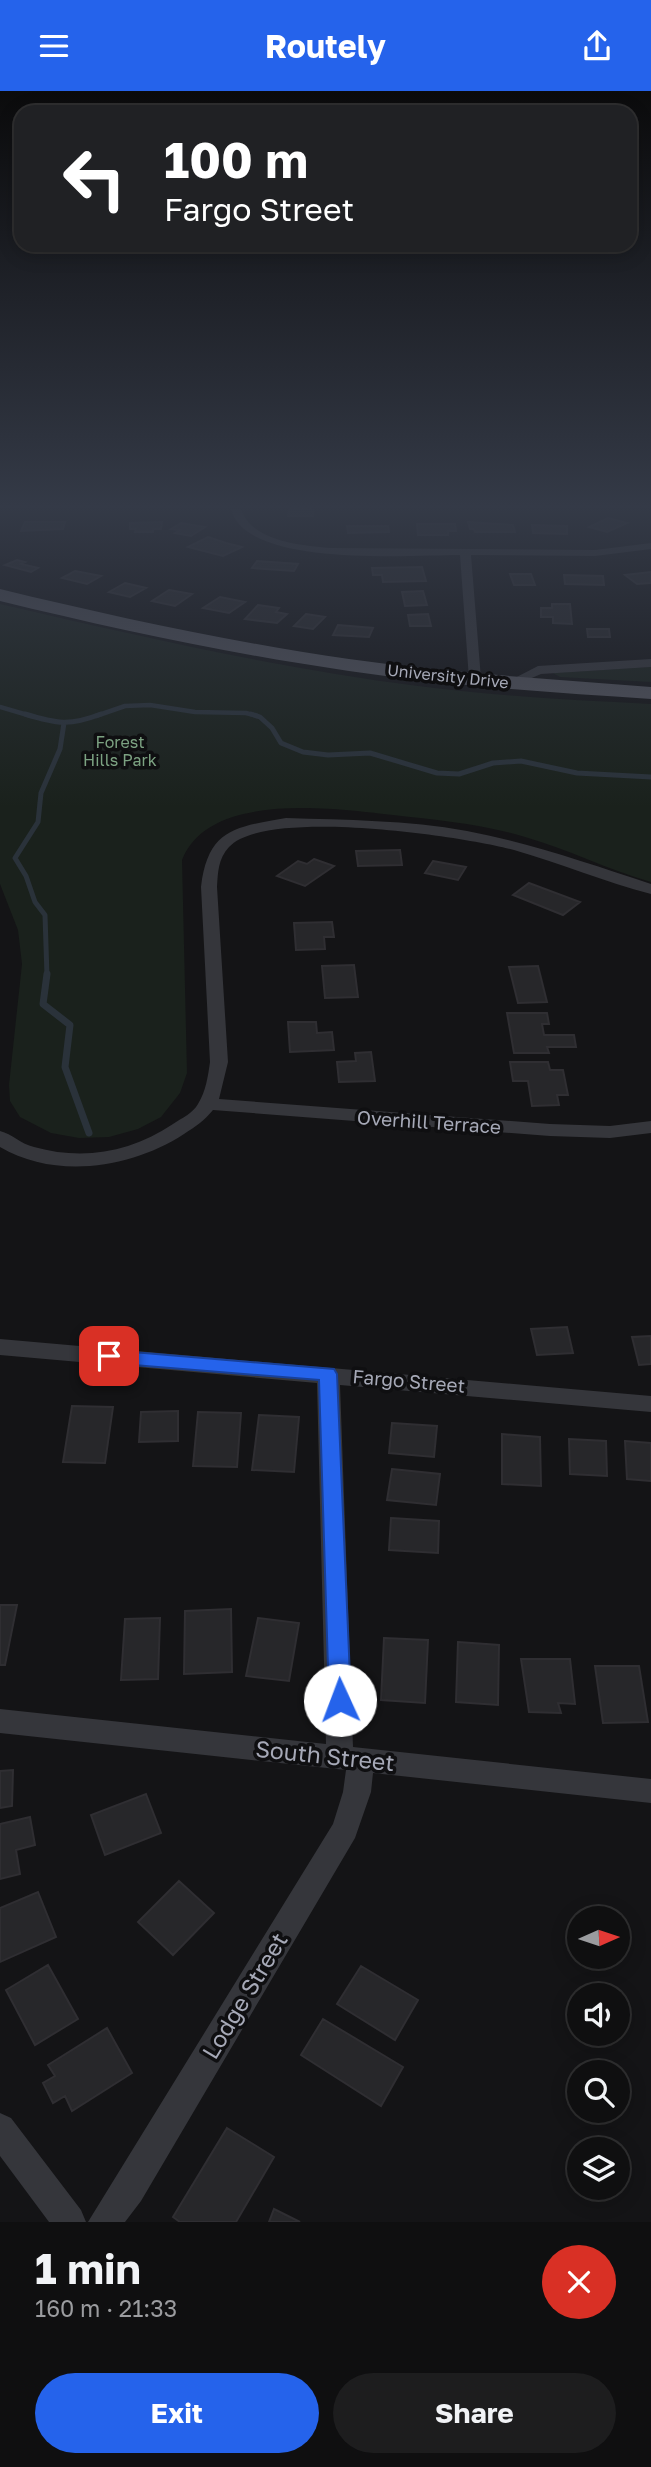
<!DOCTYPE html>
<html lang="en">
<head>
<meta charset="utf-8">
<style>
  body { margin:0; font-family:"Golos Text",sans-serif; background:#1d1d1e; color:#f1f3f6; height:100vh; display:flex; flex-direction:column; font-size:26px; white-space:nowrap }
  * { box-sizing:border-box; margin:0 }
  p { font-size:23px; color:#9b9c9f }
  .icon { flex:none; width:38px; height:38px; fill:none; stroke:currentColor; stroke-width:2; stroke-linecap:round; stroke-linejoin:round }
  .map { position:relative; height:2131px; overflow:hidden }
  .side { display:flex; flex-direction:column; background:#0f0f10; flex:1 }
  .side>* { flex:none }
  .guide { position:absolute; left:14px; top:14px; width:623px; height:147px; border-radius:21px; box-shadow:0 4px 18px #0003,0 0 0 2px #2f2f30; background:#202124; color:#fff; overflow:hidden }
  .needle { width:46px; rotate:87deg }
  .controls { position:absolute; left:567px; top:1815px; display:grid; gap:14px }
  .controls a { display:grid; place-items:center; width:63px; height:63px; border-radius:50%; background:#0f0f10; box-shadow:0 4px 18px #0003,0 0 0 2px #2f2f30; font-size:35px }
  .pin { position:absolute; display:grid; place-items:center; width:60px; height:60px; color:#fff; margin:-30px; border-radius:14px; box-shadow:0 4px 10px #0006 }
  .me { position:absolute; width:77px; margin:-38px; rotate:358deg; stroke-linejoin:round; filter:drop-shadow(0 0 5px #0008) }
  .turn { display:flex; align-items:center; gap:24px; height:147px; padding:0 35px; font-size:32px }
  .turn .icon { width:91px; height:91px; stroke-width:2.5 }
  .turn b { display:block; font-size:49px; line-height:60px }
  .round { display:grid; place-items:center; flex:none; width:74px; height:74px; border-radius:37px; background:#1d1d1e }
  .headline { display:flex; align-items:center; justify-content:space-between; height:119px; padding:0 35px }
  h1 { font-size:42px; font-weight:700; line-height:52px }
  .button { display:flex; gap:14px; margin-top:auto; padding:14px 35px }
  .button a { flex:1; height:80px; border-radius:42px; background:#2563eb; color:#fff; font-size:28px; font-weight:700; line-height:80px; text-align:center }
  .button a+a { background:#1d1d1e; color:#f1f3f6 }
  header { display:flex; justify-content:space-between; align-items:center; height:91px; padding:0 35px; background:#2563eb; color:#fff; font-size:32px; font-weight:700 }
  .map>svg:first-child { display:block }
</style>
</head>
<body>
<header><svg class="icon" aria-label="menu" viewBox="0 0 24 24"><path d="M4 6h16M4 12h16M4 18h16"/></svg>Routely<svg class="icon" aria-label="share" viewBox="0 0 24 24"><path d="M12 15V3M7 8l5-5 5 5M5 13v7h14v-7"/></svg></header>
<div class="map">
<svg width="651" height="2131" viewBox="0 0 651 2131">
  <rect width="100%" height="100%" fill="#141416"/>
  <path fill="#1a211c" d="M0 513C138 545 277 577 418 595 495 605 573 609 651 613V791C608 779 568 758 525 746 482 733 438 729 393 724 336 718 209 699 182 769L187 982 180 1002 161 1026 138 1038 109 1046 79 1047 51 1042 20 1026 10 1010 9 994 22 873 18 839 0 793Z
    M651 576V591L560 586 553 582Z"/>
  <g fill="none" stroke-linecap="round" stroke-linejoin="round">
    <path stroke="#2a323a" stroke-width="4.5" d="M0 616 31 625
      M96 625 125 615 150 614 195 621 246 622 257 625"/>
    <path stroke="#2a323a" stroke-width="5" d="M25 623C57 633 70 635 101 623
      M251 623 260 626 272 637 281 652 303 661 328 664 370 662 437 682 459 683 493 672 521 670 577 682 651 686
      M47 885 45 824 35 811 26 785 15 767 38 731 41 702 60 658 64 632"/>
    <path stroke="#2a323a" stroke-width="7" d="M47 883 43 913 70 934 65 976 89 1042"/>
  </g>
  <path fill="#27272a" stroke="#2f2e32" stroke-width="2" d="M289 418H311L313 419V425H288Z
    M608 427 627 432 607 441 589 436Z
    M25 431H65L63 438 21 440Z
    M162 431 161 438H153V441H135L136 438H130V432Z
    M468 431 513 434 515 441H475L474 438H470Z
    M181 432 205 436 191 445 175 442 180 439 171 438Z
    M417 433H455L456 440H448V444H418Z
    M532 434 567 435V443L533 442Z
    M347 435H388L389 441 348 442Z
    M208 446 226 452 242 456 223 465 188 456Z
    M17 469 25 471 21 473 38 477 31 481 5 474Z
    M257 470 298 473 294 480 252 477Z
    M422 476 426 490 383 491 382 484H373L372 477Z
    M75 480 101 485 87 493 62 487Z
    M651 481V492L637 493 625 484Z
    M510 483H531L535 494H514Z
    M564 484 603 485 604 494 565 493Z
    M125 492 146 497 130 506 109 501Z
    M169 499 192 503 175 515 152 510Z
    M423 500 427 514 405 515 402 501Z
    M220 506 245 511 229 522 203 517Z
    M552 513H570L572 533 553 532V526H541V517H552Z
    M258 514 279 517 276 521 287 523 277 532 245 528Z
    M306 523 325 526 313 538 294 535Z
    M428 523 431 535H410L408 524Z
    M338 534 373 537 369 546 333 544Z
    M587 538H609L610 546H588Z
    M400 759 402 774 358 775 356 760Z
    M314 768 334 775 305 795 277 785 298 770 307 773Z
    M433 770 466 776 458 789 425 782Z
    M529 792 580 811 563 824 513 804Z
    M332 831 334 846H324L325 858 296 859 294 832Z
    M354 874 358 906 325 907 322 875Z
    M538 875 547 911 518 912 509 876Z
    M507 922H547L549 933H542L544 944H574L576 956H547L549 962H514Z
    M288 931H316L317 942 332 941 334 959 290 961Z
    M371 961 375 990 339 991 337 971 356 970 355 962Z
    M510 971H548L550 979H563L568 1004H557L559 1014 532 1015 528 990H513Z
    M567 1236 573 1262 537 1264 531 1238Z
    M651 1245V1273L639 1274 632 1246Z
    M72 1315 113 1316 105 1372 63 1371Z
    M178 1320V1350L139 1351 141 1321Z
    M198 1321 241 1322 237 1376 193 1375Z
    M259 1324 299 1326 294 1381 252 1379Z
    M392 1332 437 1335 434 1366 389 1362Z
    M502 1343 540 1346 541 1395 502 1393Z
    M569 1348 606 1350 607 1385 570 1383Z
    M625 1350 651 1352V1390L627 1388Z
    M392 1378 440 1383 436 1414 387 1409Z
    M391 1427 439 1430 438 1462 389 1459Z
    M0 1514H17L5 1574H0Z
    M231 1518 232 1581 184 1583 185 1520Z
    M160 1527 158 1588 121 1589 125 1528Z
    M258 1527 299 1532 289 1590 246 1585Z
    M384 1547 428 1549 425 1612 381 1609Z
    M458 1551 499 1554 498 1614 456 1611Z
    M521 1568H570L575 1613 558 1612 561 1622 529 1621Z
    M595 1575H639L648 1631 603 1632Z
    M13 1679 12 1715 0 1717V1680Z
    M146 1703 161 1742 105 1764 91 1724Z
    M30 1726 35 1754 16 1759 20 1783 0 1788V1733Z
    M179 1790 214 1822 173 1864 138 1831Z
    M38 1801 56 1846 0 1871V1817Z
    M48 1874 78 1928 35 1954 6 1899Z
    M361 1875 418 1909 395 1949 337 1913Z
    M323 1928 403 1976 381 2015 301 1964Z
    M107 1937 132 1982 72 2020 65 2005 53 2012 43 1992 55 1985 48 1974Z
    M227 2037 274 2066 236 2131H180L173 2126Z
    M274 2118 300 2131H269Z"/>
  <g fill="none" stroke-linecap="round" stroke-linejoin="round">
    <path fill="#35363b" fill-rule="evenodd" d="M231 418H241C252 451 301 454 331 457L595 459 651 452V458L595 465 471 464 481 588 475 592 469 588 460 464C410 464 245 477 231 418Z
      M651 568V576L541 583 513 595 507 591 538 575Z
      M286 727C346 729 407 729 467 740 530 752 590 773 651 793V803C605 791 560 772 514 759 463 745 265 716 229 756 218 768 218 781 217 796L228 971 219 1008 550 1033 610 1035 651 1030V1042L610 1047 550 1045 213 1019C205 1029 195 1036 184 1043 132 1077 56 1089 0 1056V1040C12 1043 21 1053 34 1056 84 1070 131 1061 173 1033 182 1027 193 1022 198 1013 206 1000 208 985 210 971L201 796C208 738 235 736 286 727Z
      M0 1248 651 1305V1321L340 1294 353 1656 651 1688V1712L373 1682 371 1701 355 1747 141 2110 125 2131H88L333 1733 343 1701 346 1679 0 1642V1618L326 1653 317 1292 0 1264Z
      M0 2022 11 2027 81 2119 86 2131H49L0 2065Z"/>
    <path fill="#51525a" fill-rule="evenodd" d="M0 498C115 526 232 551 349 568 449 582 550 588 651 596V608C550 601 449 595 349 580 231 563 115 538 0 510Z"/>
  </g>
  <linearGradient id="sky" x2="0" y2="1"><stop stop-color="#0b0b0c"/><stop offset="0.58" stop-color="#343a47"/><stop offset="1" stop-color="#343a47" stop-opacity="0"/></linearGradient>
  <rect width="651" height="716" fill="url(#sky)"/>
  <path fill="#2563eb" stroke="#184099" stroke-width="2" d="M109 1259 334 1278 337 1283 351 1609 348 1616 340 1619 332 1616 329 1609 319 1289 109 1272 103 1270 100 1265 103 1261Z"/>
  <g text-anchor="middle" stroke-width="7" stroke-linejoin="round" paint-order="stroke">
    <g font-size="16" fill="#a6a9b7" stroke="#0f0f11">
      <text transform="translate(448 585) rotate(6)" y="6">University Drive</text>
    </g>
    <g font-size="16" fill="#7ca282" stroke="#0f0f11">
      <text x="120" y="657">Forest<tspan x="120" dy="18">Hills Park</tspan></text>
    </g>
    <g font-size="19" fill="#a6a9b7" stroke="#0f0f11">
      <text transform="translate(429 1031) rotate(4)" y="7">Overhill Terrace</text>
      <text transform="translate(409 1290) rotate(5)" y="7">Fargo Street</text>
    </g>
    <g font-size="23" fill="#a6a9b7" stroke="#0f0f11">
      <text transform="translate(325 1665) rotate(6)" y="8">South Street</text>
      <text transform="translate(245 1905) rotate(-59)" y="8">Lodge Street</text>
    </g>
  </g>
</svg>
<div class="controls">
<a><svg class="needle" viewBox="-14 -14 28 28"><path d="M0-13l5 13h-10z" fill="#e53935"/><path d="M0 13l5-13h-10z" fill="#9b9c9f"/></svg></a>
<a><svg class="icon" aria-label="sound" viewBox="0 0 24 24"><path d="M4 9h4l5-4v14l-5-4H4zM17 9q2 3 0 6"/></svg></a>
<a><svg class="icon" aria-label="search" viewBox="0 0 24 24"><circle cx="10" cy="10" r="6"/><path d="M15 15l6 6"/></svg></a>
<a><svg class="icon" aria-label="layers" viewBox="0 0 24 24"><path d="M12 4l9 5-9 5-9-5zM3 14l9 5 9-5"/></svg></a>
</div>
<div class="pin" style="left:109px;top:1265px;background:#d93025"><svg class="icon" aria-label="arrive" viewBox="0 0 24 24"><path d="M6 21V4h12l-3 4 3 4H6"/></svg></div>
<svg class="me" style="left:340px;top:1609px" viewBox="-20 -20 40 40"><circle r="19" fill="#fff"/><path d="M0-13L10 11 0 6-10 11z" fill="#2563eb"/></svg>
<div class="guide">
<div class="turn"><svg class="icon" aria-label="left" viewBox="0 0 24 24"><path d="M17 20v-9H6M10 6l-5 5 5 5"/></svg><div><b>100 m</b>Fargo Street</div></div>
</div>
</div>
<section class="side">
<div class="headline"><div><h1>1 min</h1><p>160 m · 21:33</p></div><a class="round" style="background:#d93025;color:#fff"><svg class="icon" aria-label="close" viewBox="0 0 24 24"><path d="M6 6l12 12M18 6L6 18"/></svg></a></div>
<div class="button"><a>Exit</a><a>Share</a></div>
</section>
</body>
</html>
